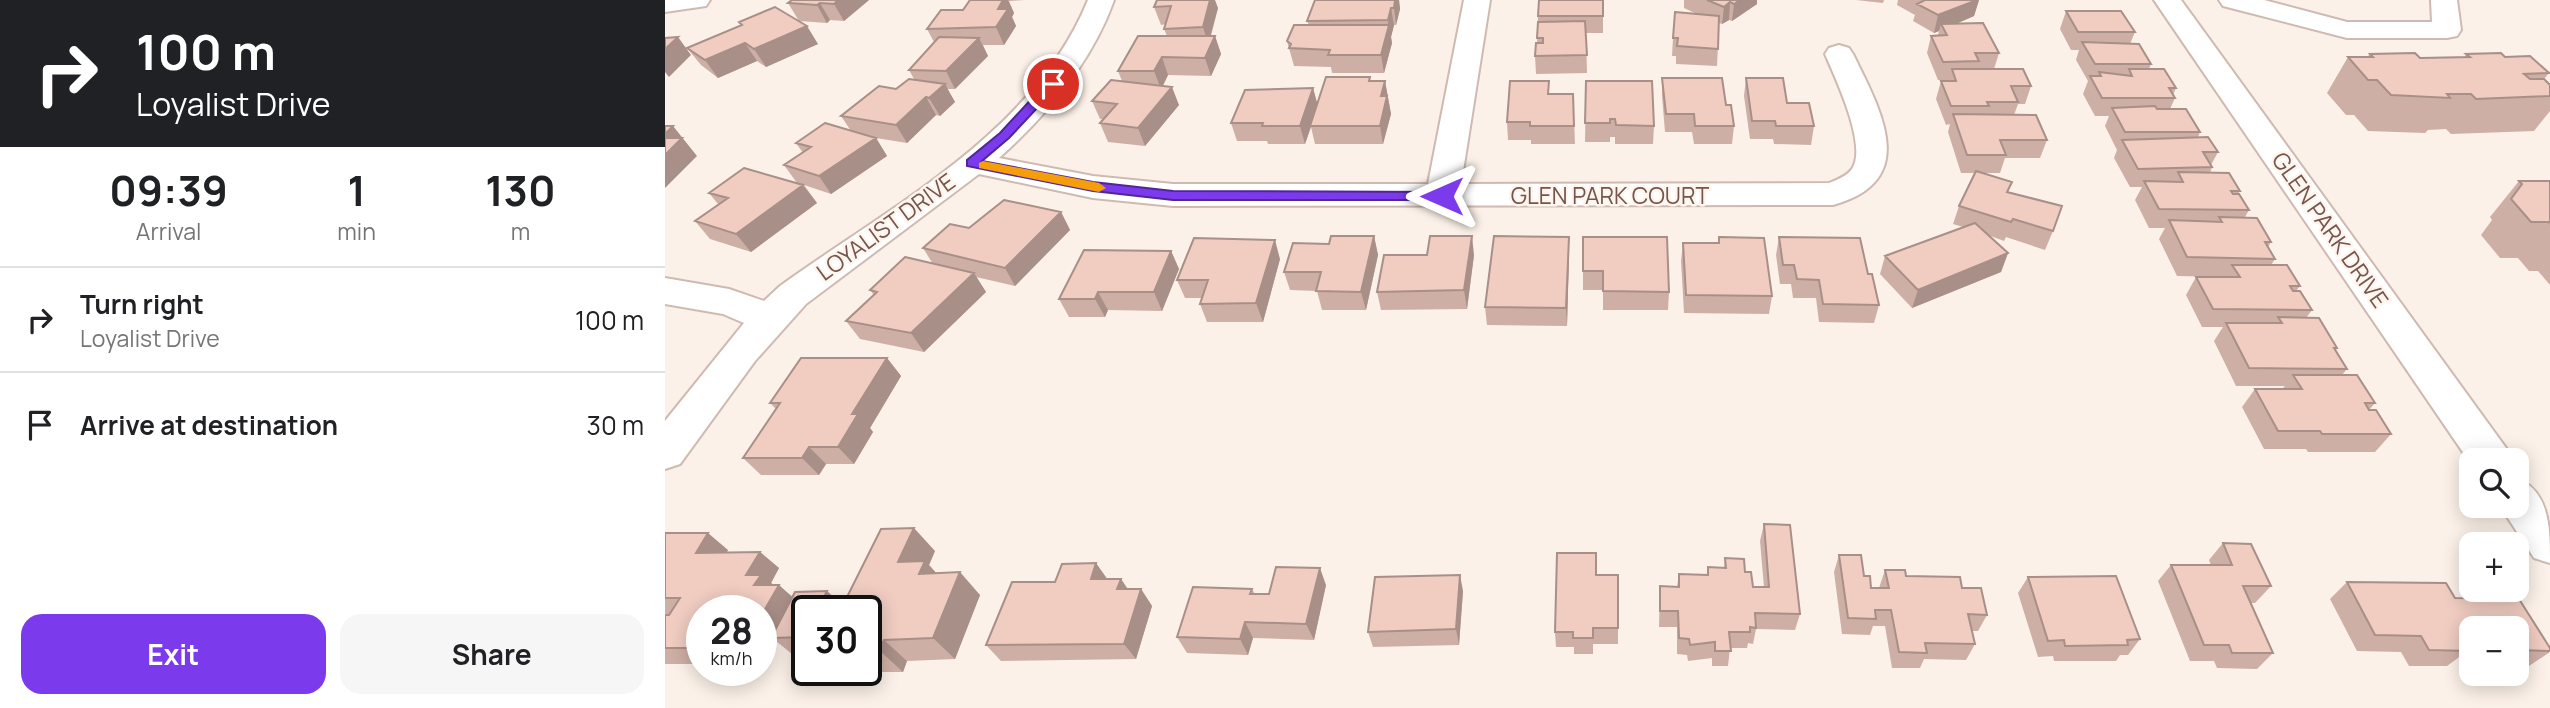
<!DOCTYPE html>
<html lang="en">
<head>
<meta charset="utf-8">
<style>
  body { margin:0; font-family:Manrope,sans-serif; background:#f6f6f6; color:#202124; height:100vh; display:flex; flex-direction:column; font-size:26px; white-space:nowrap }
  * { box-sizing:border-box; margin:0 }
  p { font-size:23px; color:#757577 }
  .icon { flex:none; width:38px; height:38px; fill:none; stroke:currentColor; stroke-width:2; stroke-linecap:round; stroke-linejoin:round }
  .map { position:relative; flex:1; overflow:hidden }
  .side { display:flex; flex-direction:column; background:#fff; width:665px }
  .side>* { flex:none }
  .hud { background:#202124; color:#fff; overflow:hidden }
  .buttons { position:absolute; left:1794px; top:448px; display:grid; gap:14px }
  .buttons a { display:grid; place-items:center; width:70px; height:70px; border-radius:14px; background:#fff; box-shadow:0 4px 18px #0003; font-size:35px }
  .speed { position:absolute; left:21px; top:595px; display:flex; gap:14px; font-size:35px; font-weight:700; text-align:center }
  .speed>* { display:grid; place-content:center; width:91px; height:91px; border-radius:50%; background:#fff; box-shadow:0 4px 18px #0003; line-height:1 }
  .speed small { font-size:18px; font-weight:400 }
  .speed .limit { border:4px solid #111; border-radius:10px; background:#fff; color:#111 }
  .pin { position:absolute; display:grid; place-items:center; width:60px; height:60px; color:#fff; margin:-30px; border:4px solid #fff; border-radius:50%; box-shadow:0 2px 7px #0007 }
  .me { position:absolute; width:77px; margin:-38px; rotate:270deg; stroke-linejoin:round; filter:drop-shadow(0 0 5px #0008) }
  .turn { display:flex; align-items:center; gap:24px; height:147px; padding:0 21px; font-size:32px }
  .turn .icon { width:91px; height:91px; stroke-width:2.5 }
  .turn b { display:block; font-size:49px; line-height:60px }
  .eta { display:flex; justify-content:space-evenly; align-items:center; height:119px; text-align:center }
  .eta b { font-size:42px; font-weight:700; line-height:49px }
  .action { display:flex; gap:14px; margin-top:auto; padding:14px 21px }
  .action a { flex:1; height:80px; border-radius:21px; background:#7c3aed; color:#fff; font-size:28px; font-weight:700; line-height:80px; text-align:center }
  .action a+a { background:#f6f6f6; color:#202124 }
  ul { padding:0; list-style:none }
  li { display:flex; align-items:center; gap:21px; height:105px; padding:0 21px; border-top:2px solid #e0e0e0 }
  li div { flex:1 }
  li b { display:block; font-size:26px }
  li em { font-style:normal }
  main { display:flex; flex:1; min-height:0 }
  .map>svg:first-child { display:block }
</style>
</head>
<body>
<main>
<section class="side">
<div class="hud">
<div class="turn"><svg class="icon" aria-label="right" viewBox="0 0 24 24"><path d="M7 20v-9h11M14 6l5 5-5 5"/></svg><div><b>100 m</b>Loyalist Drive</div></div>
</div>
<div class="eta">
<div><b>09:39</b><p>Arrival</p></div>
<div><b>1</b><p>min</p></div>
<div><b>130</b><p>m</p></div>
</div>
<ul>
<li><svg class="icon" aria-label="right" viewBox="0 0 24 24"><path d="M7 20v-9h11M14 6l5 5-5 5"/></svg><div><b>Turn right</b><p>Loyalist Drive</p></div><em>100 m</em></li>
<li><svg class="icon" aria-label="arrive" viewBox="0 0 24 24"><path d="M6 21V4h12l-3 4 3 4H6"/></svg><div><b>Arrive at destination</b></div><em>30 m</em></li>
</ul>
<div class="action"><a>Exit</a><a>Share</a></div>
</section>
<div class="map">
<svg width="1885" height="708" viewBox="0 0 1885 708">
  <rect width="100%" height="100%" fill="#fbf1e8"/>
  <g fill="none" stroke-linecap="round" stroke-linejoin="round">
    <defs>
      <path id="minor" d="M0 0H45L41 6 0 12Z
        M423 0H449C427 62 383 114 334 158L428 176 508 184H763L799 0H825L796 184 1164 183C1172 180 1182 176 1187 169 1203 146 1170 77 1160 54L1164 48 1174 45 1184 48 1188 54C1216 111 1256 181 1168 205L508 206 428 198 314 174 141 304 90 361 15 464 0 469V421L79 323 58 314 0 304V278L64 289 99 301 115 286C226 206 369 133 423 0Z
        M1489 0H1516L1841 448 1847 460H1806V464Z
        M1554 0H1599L1682 22H1767L1766 0H1792L1796 30 1792 36 1782 38H1682L1558 6Z
        M1852 478C1885 492 1885 528 1885 563L1869 558 1835 506H1852Z"/>
    </defs>
    <use href="#minor" stroke="#cfbab1" stroke-width="4"/>
    <use href="#minor" fill="#fff" fill-rule="evenodd"/>
  </g>
  <path fill="#ceafa6" d="M127 0H204L179 21 165 20 162 23 134 21 123 3Z
    M305 0H360L344 1 349 13 347 17 351 26 339 45H318L323 56 290 89H282L290 102 275 116 271 115 242 143 211 138 222 156 166 194 139 185 152 203 86 252 45 239 30 221 53 204 44 193 132 183 119 165 138 153 131 143 186 131 176 116 249 79 244 70 269 42 262 29 298 10Z
    M492 0 553 8 546 36H550L556 54 546 76 503 75 498 86 514 105 480 146 443 142 435 123 438 119H435L427 101 457 81 453 71 502 36 499 29 501 24 496 25 489 7Z
    M650 0H734L735 9 731 25H729L726 37 727 43 719 73H667L666 67 629 66 622 41 644 25 642 21Z
    M938 0V33H921L922 73 871 74 870 56 872 43 873 16Z
    M1019 0H1092V4L1067 21 1064 20 1057 24 1054 23 1052 66 1011 64V56H1007L1008 38 1032 14 1019 8Z
    M1191 0H1219L1218 3Z
    M1233 0H1314L1309 16 1293 23 1334 53 1329 69 1366 86 1360 104H1353L1349 115 1382 140 1375 158H1340L1335 173H1319L1388 231 1380 250 1341 237 1339 241 1323 235 1343 253 1336 272 1247 308 1215 274 1220 256 1298 227 1288 224 1294 206 1309 173H1296L1283 132 1285 124 1281 125 1271 99 1276 81H1283L1284 80H1273L1262 53 1266 36 1273 35 1274 31 1269 33 1248 21 1250 15 1232 5Z
    M1401 11 1470 32 1465 44 1486 64 1484 69 1511 88 1508 95 1510 98 1505 109 1535 132 1533 137 1553 152 1546 165 1547 167 1545 173 1575 191 1573 194 1584 210 1580 217 1606 242 1603 247 1610 259 1606 265 1635 286 1631 291 1647 310 1641 318 1672 348 1671 350 1682 369 1677 375 1710 403 1704 410 1726 434 1710 452H1643L1641 449H1599L1577 407 1590 389H1617L1620 386H1571L1549 341 1558 327H1537L1521 295 1531 277H1560L1512 276 1494 239 1500 228H1484L1470 200 1477 187H1465L1449 158 1452 150 1440 126 1444 116H1430L1418 94 1423 81 1411 60 1414 50H1406L1395 29Z
    M74 22 153 44 101 67 92 61 53 78 36 65 22 48 76 25Z
    M1705 54 1755 58H1799L1801 54 1840 57 1884 73 1879 79 1885 85V111L1869 131 1786 134 1781 129 1763 130 1760 133 1703 131 1689 115H1681L1662 93 1683 57H1702Z
    M997 78 1061 105 1069 126 1067 144H1029L1027 132H1000L997 96Z
    M1081 78 1122 103 1149 126 1146 145 1109 144 1108 139H1085L1079 96Z
    M706 81H720L726 114 718 144H650L646 127 640 144H603L602 141H572L566 123 648 88 652 104Z
    M921 81 989 126 988 144H950V137H945V142H920Z
    M885 94H908L910 144H866V140H843L842 122Z
    M1854 181H1885V285L1873 271H1864L1853 258H1835L1816 235 1827 220 1825 217Z
    M396 212 405 230 350 286 311 277 321 292 259 352 195 339 181 321 209 295 205 290 268 264 258 248 304 228Z
    M709 236 713 255 701 310H657L652 291 625 290 619 272 664 244Z
    M918 237 1004 292 1003 310H938V290H918Z
    M1114 237 1203 274 1214 305 1209 323 1154 322 1151 298H1128L1126 284H1115L1111 255Z
    M1018 243H1053L1107 296 1104 314 1019 313 1016 261Z
    M506 251 514 269 497 311 443 310 440 317H404L394 299Z
    M809 255 802 309 716 310 712 292Z
    M904 255 902 326 822 325 820 307Z
    M615 259 598 322H542L535 304 537 298H520L512 280Z
    M222 358 236 376 205 428 208 432 189 464H161L154 475H96L78 458 111 409 105 403Z
    M1099 524 1135 614 1130 630 1091 629 1088 644 1083 643 1082 648H1065L1063 666H1047V658L1023 661 1022 655 1012 654V627H994L995 586 1012 587 1014 574 1042 575 1043 567H1059L1060 558 1080 572 1088 587H1099L1095 541Z
    M0 533 63 550 62 552H95L114 568 106 583 128 597 178 606 270 551 264 565 271 573 315 595 290 659 242 661 238 672H213L201 662V611H142V659H133L111 641 99 663H96V611H37V664H0V615H5H0Z
    M1558 543 1606 586 1590 603H1585L1608 653 1592 669 1552 668 1549 661H1525L1493 581 1506 565H1546L1544 560Z
    M1174 555 1199 576 1206 588H1214L1220 570 1241 576 1297 588 1322 615 1313 631H1307L1310 644 1301 660 1259 659 1255 668H1227L1220 626H1208L1205 635 1177 634 1169 572Z
    M931 575H953V644H928V654H909V647H891L890 632Z
    M1363 577 1475 639 1463 655H1455L1451 661H1389L1388 656 1373 657 1353 593Z
    M442 579H456L463 589H476L487 606 471 659 336 661 321 645 390 582Z
    M1682 582 1781 583 1790 598 1854 599 1885 648V652L1864 666H1852V628H1806V655H1797L1782 666H1744L1736 652 1692 651 1665 599Z
    M661 585 649 640 588 638 583 655 522 653 512 637 587 589 590 594H604Z
    M798 591 794 645 708 647 703 632Z"/>
  <path fill="#a88f87" d="M173 0H204L179 21 169 4Z
    M338 0H343L349 13 347 17 351 26 339 45 331 27 333 9Z
    M545 0H550L553 8 543 44 538 27Z
    M730 0H734L735 9 731 25 729 8Z
    M1075 0H1092V4L1067 21 1069 4Z
    M1312 0H1314L1309 16 1279 29 1276 24 1274 31 1269 33 1273 15Z
    M1065 2 1064 20 1057 24 1059 7Z
    M155 3 165 20 162 23 152 5Z
    M726 8 729 25 726 37 727 43 719 73 716 55 723 25V20Z
    M142 26 153 44 101 67 89 49Z
    M550 36 556 54 546 76 540 58Z
    M13 37 26 55 4 77 0 72V39Z
    M314 38 323 56 290 89 281 71Z
    M80 43 92 61 53 78 40 60Z
    M497 57 503 75 496 89 489 71Z
    M720 81 726 114 718 144 715 126 716 96Z
    M280 84 290 102 275 116 264 98Z
    M507 87 514 105 480 146 473 128Z
    M648 88 653 106 640 144 635 126Z
    M261 97 271 115 242 143 231 125Z
    M8 126 32 156 0 188V134Z
    M211 138 222 156 166 194 154 176Z
    M138 185 152 203 86 252 71 234Z
    M396 212 405 230 350 286 340 268Z
    M709 236 713 255 701 310 696 292Z
    M807 236 809 255 802 309 799 290Z
    M904 237V255L902 326 901 308Z
    M610 240 615 259 598 322 591 303Z
    M506 251 514 269 497 311 489 292Z
    M1343 253 1336 272 1247 308 1253 290Z
    M309 273 321 292 259 352 246 333Z
    M433 292 443 310 440 317 430 299Z
    M222 358 236 376 205 428 208 432 189 464 173 447 187 414Z
    M144 447 161 464 154 475 137 458Z
    M249 528 270 551 264 565 281 584 255 585 233 562Z
    M43 533 63 550 51 569 31 553Z
    M95 552 114 568 106 583 112 588 114 585 133 602 106 638 111 641 99 663 96 661V616L89 585 81 575Z
    M431 563 443 580 426 579Z
    M655 568 661 585 649 640 641 624Z
    M295 572 315 595 290 659 268 638Z
    M795 575 798 591 794 645 791 629Z
    M456 579 467 596 452 589Z
    M476 589 487 606 471 659 459 644Z
    M162 591 184 611 152 610Z
    M580 622 588 638 583 655 575 639Z
    M219 640 242 661 238 672 214 650Z"/>
  <path fill="#f0ccc1" stroke="#a88f87" stroke-width="2" d="M127 0H173L169 4 155 3 152 5 123 3Z
    M305 0H338L333 9H343L331 27 262 29 276 10H298Z
    M492 0H545L538 27 499 29 506 6 489 7Z
    M650 0H730L729 8H726L723 20 642 21Z
    M874 0H938V16H873Z
    M1042 0H1075L1069 4 1065 2 1059 7Z
    M1259 0H1312L1273 15 1252 4 1260 0Z
    M110 7 142 26 89 49 80 43 40 60 22 48 77 25 74 22Z
    M1401 11H1456L1470 32H1413Z
    M1010 12 1054 16 1053 49 1012 46 1013 38H1008Z
    M920 21 922 55 870 56 871 43H878V38H872L873 22Z
    M1318 23 1334 53H1310L1314 61 1278 62 1266 36 1282 35 1276 24Z
    M629 25H724L716 55H663L665 50 624 48 626 44 622 41Z
    M473 36H550L540 58 497 57 489 71H453Z
    M13 37 0 49V38Z
    M274 37 314 38 281 71 244 70Z
    M1417 42 1474 44 1486 64H1430Z
    M1750 53 1755 58 1805 57 1801 54 1836 53 1840 57 1865 56 1884 73 1859 74 1865 79H1879L1885 85V96L1811 99 1806 94H1782L1785 98 1726 95 1712 80H1703L1683 57H1708L1705 54Z
    M1287 69H1358L1366 86H1346L1353 102H1322L1324 106H1286L1276 81H1291Z
    M1464 69H1499L1511 88H1504L1510 98H1437L1425 76H1436L1434 72 1467 76Z
    M661 77H705L704 81H720L716 96H722L715 126H645Z
    M997 78H1057L1061 105H1066L1069 126H1030L1029 114H1001Z
    M1081 78H1118L1122 103H1144L1149 126H1111L1110 121H1087Z
    M244 79 280 84 264 98 261 97 231 125 176 116 214 86 231 89Z
    M446 80 507 87 473 128 435 123 452 104 427 101Z
    M845 81H884L883 94H908L909 126H865V122H842Z
    M921 81H987L989 126 951 125 950 119H945V123H920Z
    M648 88 635 126H597L598 123H566L580 90Z
    M1490 106 1492 109H1521L1535 132H1460L1447 108Z
    M1288 114 1371 115 1382 140H1335L1341 155H1302Z
    M160 123 211 138 154 176 119 165 146 147 131 143Z
    M0 126H8L0 134Z
    M1543 137 1553 152H1538L1547 167 1473 169 1457 140Z
    M0 138H17L0 155Z
    M79 168 138 185 71 234 30 221 63 198 44 193Z
    M1311 171 1347 182 1342 192 1397 206 1388 231 1348 219 1346 222 1294 206Z
    M1513 172 1564 173 1575 191H1566L1568 194H1574L1584 210 1494 209 1479 181 1518 182Z
    M1854 181H1885V223L1884 222H1866L1846 199 1857 184Z
    M339 200 396 212 340 268 258 248 285 224 304 228Z
    M1554 217 1592 218 1606 242H1600L1610 259 1522 257 1504 220 1557 222Z
    M1310 223 1343 253 1253 290 1220 256Z
    M666 236H709L696 292 651 291 656 272H619L628 243 664 244Z
    M765 236H807L799 290 712 292 719 255H762Z
    M829 236 904 237 901 308 820 307Z
    M918 237H1002L1004 292 938 291V271H918Z
    M1054 237 1099 238 1107 296 1021 295 1018 243H1054Z
    M1114 237 1195 238 1203 274H1207L1214 305 1158 304 1154 280 1132 279 1129 265H1118Z
    M529 238 610 240 591 303 535 304 543 280H512Z
    M419 250 506 251 489 292H433L430 299H394Z
    M240 257 309 273 246 333 181 321 212 292 205 290Z
    M1567 265H1622L1635 286H1625L1628 291H1635L1647 310 1548 309 1531 277H1575Z
    M1613 317 1654 318 1672 348H1669L1682 369 1584 368 1561 323H1617Z
    M136 358H222L187 414H193L173 447H144L137 458H78L115 403H105Z
    M1628 375H1692L1710 403H1700L1704 410H1711L1726 434H1657L1655 431H1613L1590 389H1637Z
    M1099 524 1125 525 1135 614 1090 613 1091 628 1085 627V632H1064L1066 651H1050V642L1025 645 1024 639 1014 638 1013 611H995V586L1014 587V574L1043 575V567L1061 568 1060 558 1079 559 1080 572H1086L1088 587H1104Z
    M249 528 233 562 260 561 254 574 295 572 268 638 219 640 214 650 201 651V611H142V637L106 638 130 592 162 591 152 610 176 609 216 529Z
    M0 533H43L31 553 95 552 81 575H96L89 585H114L96 616V611H37V648H0V615H4L15 598H0Z
    M1558 543 1586 544 1606 586H1578L1608 653H1567L1564 645H1539L1506 565H1567Z
    M892 553H931V575H953V628H928V638H908V632H890Z
    M1174 555H1196L1199 576H1205L1206 588H1224L1220 570H1240L1241 576 1295 577 1297 588H1316L1322 615 1303 614 1310 644 1260 643 1262 653 1234 652 1226 610H1210L1211 619 1183 618Z
    M431 563 426 579H456L452 589H476L459 644 321 645 347 582H390L397 564Z
    M611 567 655 568 641 624 580 622 575 639 512 637 528 587 587 589 585 594H604Z
    M795 575 791 629 703 632 710 577Z
    M1451 576 1475 639 1462 640 1463 645 1400 646 1399 640 1383 641 1363 577Z
    M1682 582 1781 583 1790 598 1854 599 1885 648V651L1853 650 1852 647V628H1806V639H1796L1803 651 1764 650 1756 636 1710 635Z"/>
  <path fill="#7c3aed" stroke="#51269a" stroke-width="2" d="M388 80 394 84 392 87 344 138 317 161 428 182 508 191 777 192 784 196 777 200H508L428 191 302 166V160L335 133 383 81Z"/>
  <path fill="#f59e0b" d="M318 161 434 183 441 188 434 192 314 168V163Z"/>
  <g text-anchor="middle" stroke-width="5" stroke-linejoin="round" paint-order="stroke">
    <g font-size="23" fill="#75554d" stroke="#fef6ee">
      <text x="945" y="204">GLEN PARK COURT</text>
      <text transform="translate(221 227) rotate(-36)" y="8">LOYALIST DRIVE</text>
      <text transform="translate(1665 230) rotate(55)" y="8">GLEN PARK DRIVE</text>
    </g>
  </g>
</svg>
<div class="buttons">
<a><svg class="icon" aria-label="search" viewBox="0 0 24 24"><circle cx="10" cy="10" r="6"/><path d="M15 15l6 6"/></svg></a>
<a>+</a>
<a>−</a>
</div>
<div class="speed"><div>28<small>km/h</small></div><div class="limit">30</div></div>
<div class="pin" style="left:388px;top:84px;background:#d93025"><svg class="icon" aria-label="arrive" viewBox="0 0 24 24"><path d="M6 21V4h12l-3 4 3 4H6"/></svg></div>
<svg class="me" style="left:777px;top:196px" viewBox="-20 -20 40 40"><path d="M0-17L14 15 0 8-14 15z" fill="#7c3aed" stroke="#fff" stroke-width="4"/></svg>
</div>
</main>
</body>
</html>
